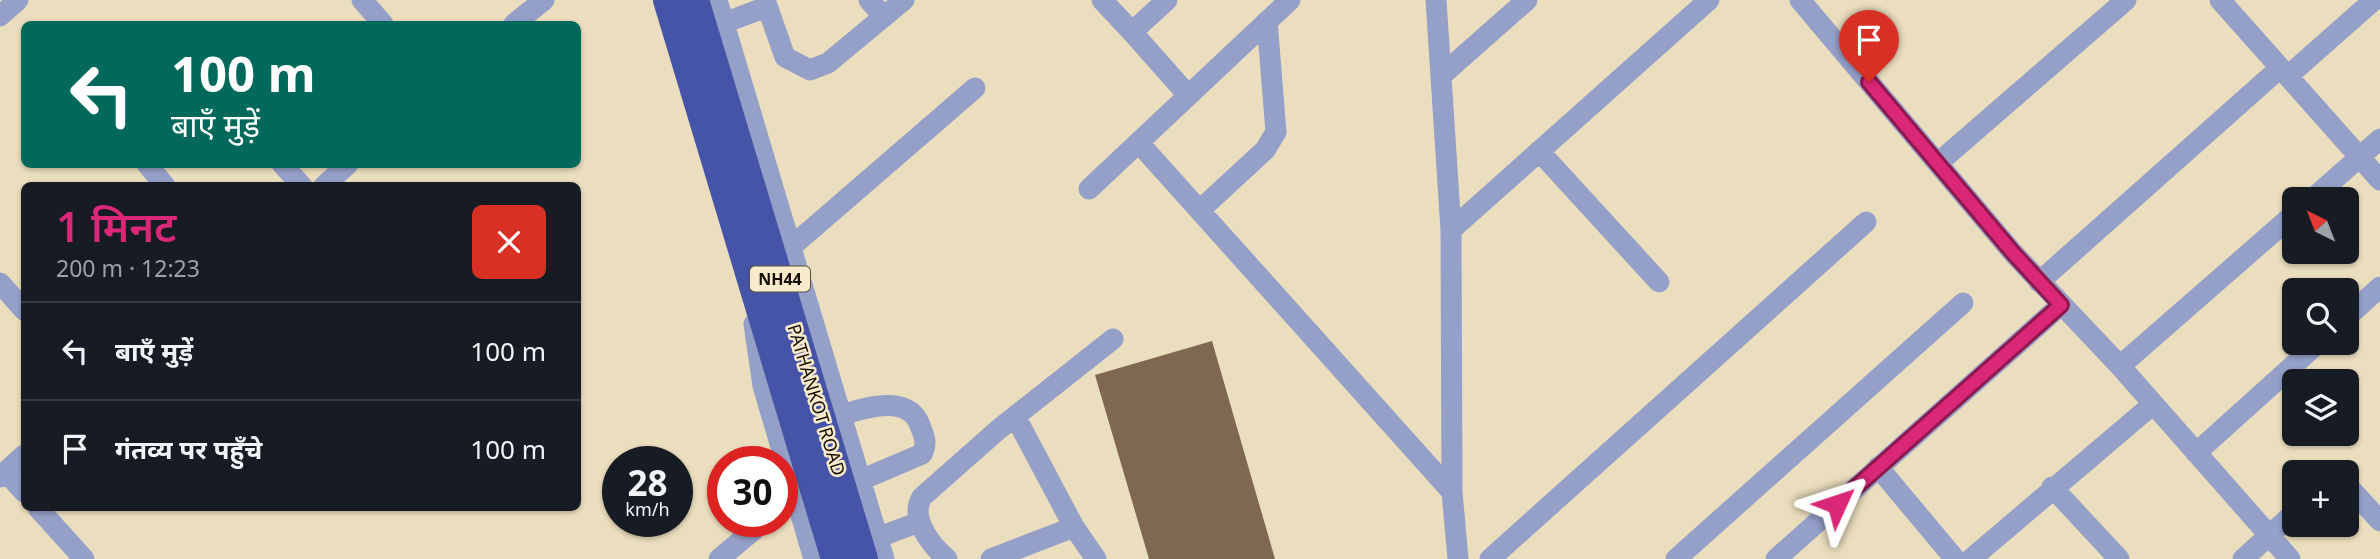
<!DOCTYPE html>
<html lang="hi">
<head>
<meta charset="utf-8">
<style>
  body { margin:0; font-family:"Noto Sans","Noto Sans Devanagari",sans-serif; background:#20242c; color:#f1f3f6; height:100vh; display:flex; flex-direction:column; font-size:26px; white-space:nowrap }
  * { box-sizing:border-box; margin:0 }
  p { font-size:23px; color:#9ea1a6 }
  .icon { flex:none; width:38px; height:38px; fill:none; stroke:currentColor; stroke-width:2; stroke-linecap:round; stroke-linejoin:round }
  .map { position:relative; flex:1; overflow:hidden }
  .drawer { position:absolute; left:21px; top:182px; width:560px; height:329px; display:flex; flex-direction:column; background:#171b24; border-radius:10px; box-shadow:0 2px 5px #0004 }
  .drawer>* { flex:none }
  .banner { position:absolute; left:21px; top:21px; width:560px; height:147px; border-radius:10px; box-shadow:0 2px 5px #0004; background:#00695c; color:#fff; overflow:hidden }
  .needle { width:46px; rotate:318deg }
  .buttons { position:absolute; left:2282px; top:187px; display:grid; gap:14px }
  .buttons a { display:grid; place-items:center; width:77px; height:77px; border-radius:10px; background:#171b24; box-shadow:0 2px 5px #0004; font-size:35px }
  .speed { position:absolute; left:602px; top:446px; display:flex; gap:14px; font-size:35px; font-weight:700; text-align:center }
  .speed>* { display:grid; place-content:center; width:91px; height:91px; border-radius:50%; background:#171b24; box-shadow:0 2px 5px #0004; line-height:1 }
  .speed small { font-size:18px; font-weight:400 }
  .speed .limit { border:10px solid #d22; background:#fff; color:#111 }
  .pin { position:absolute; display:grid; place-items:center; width:60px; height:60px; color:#fff; margin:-72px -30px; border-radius:50% 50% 50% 0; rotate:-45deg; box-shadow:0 0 7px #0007 }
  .pin .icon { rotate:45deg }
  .me { position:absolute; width:77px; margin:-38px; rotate:48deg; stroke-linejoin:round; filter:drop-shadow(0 0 5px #0008) }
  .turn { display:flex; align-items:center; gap:24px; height:147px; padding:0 35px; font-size:32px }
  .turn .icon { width:91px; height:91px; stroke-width:2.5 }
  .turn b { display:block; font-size:49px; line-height:60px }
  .round { display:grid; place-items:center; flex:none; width:74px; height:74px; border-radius:10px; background:#20242c }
  .overview { display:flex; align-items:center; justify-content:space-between; height:119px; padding:0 35px }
  h1 { font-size:42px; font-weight:600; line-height:52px; color:#db2777 }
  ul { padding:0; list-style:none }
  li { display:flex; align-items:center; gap:21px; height:98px; padding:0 35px; border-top:2px solid #363941 }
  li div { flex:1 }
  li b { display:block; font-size:26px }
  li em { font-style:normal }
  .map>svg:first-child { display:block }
</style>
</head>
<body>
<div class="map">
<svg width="2380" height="559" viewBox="0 0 2380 559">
  <rect width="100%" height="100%" fill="#ebdebe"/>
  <path fill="#7f6851" d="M1212 341 1275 559H1149L1095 375Z"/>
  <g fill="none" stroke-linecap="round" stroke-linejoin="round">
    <path stroke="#95a0c8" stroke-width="21" d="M362 0 383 24
      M717 0 884 559
      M765 0 785 57 810 70 828 63 904 0
      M869 0 884 17
      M1102 0 1132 32
      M1167 0 1132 32 1187 94
      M1436 0 1451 230 1452 492 1458 559
      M1800 0 2014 254 2120 366 2290 559
      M2220 0 2380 180
      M0 16 18 0
      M724 23 766 7
      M514 24 544 0
      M1443 74 1527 0
      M2288 76 2374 0
      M1139 143 1452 492
      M1539 151 1659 282
      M1938 163 2126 0
      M147 164 165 186
      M282 164 302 186
      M324 186 348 164
      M1089 189 1290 0
      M2311 200 2380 139
      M1200 210 1265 150 1276 132 1267 21
      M1451 230 1709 0
      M791 247 975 88
      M2039 282 2280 68
      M0 283 24 310
      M2347 317 2380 287
      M754 324 763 386 814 559
      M2120 366 2294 214
      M1015 416 1074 527 1096 559
      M831 418C860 410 909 390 921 428 925 438 927 444 922 454L861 480
      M2196 453 2318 343
      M1878 467 1955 559
      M6 472 24 492
      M0 477 24 455
      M2347 485 2380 521
      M2052 487 2119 559
      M38 508 84 559
      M866 542 919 522
      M719 559 763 522
      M947 559C931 545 909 518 922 497L999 429 1113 339
      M991 559 1074 527
      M1490 559 1866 222
      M1676 559 1963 303
      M1776 559 2061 305
      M1971 559 2152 405
      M2243 559 2294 513"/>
    <path stroke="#4554a7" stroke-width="30" d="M668 0 836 559
      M694 0 863 559"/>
  </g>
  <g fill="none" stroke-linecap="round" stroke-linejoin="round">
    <defs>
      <path id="route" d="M1837 504 2061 305 2014 254 1869 82"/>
    </defs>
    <use href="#route" stroke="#8e194d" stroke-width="18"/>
    <use href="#route" stroke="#db2777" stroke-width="12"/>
  </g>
  <g text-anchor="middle" stroke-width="5" stroke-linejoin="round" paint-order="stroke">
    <rect fill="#f8ebcb" stroke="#585240" stroke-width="2" x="750" y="266.5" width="60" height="25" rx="5"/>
    <g font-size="16" font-weight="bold" fill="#141005">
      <text x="780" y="285">NH44</text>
    </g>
    <g font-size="18" fill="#141005" stroke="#f8ebcb">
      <text transform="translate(816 400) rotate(73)" y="6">PATHANKOT ROAD</text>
    </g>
  </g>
</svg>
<div class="buttons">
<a><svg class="needle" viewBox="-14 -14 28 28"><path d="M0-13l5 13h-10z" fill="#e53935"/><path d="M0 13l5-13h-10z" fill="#9ea1a6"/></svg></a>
<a><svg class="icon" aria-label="search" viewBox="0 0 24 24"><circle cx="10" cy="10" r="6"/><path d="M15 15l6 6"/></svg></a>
<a><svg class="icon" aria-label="layers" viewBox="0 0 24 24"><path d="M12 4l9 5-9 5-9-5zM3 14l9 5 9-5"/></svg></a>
<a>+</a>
</div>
<div class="speed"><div>28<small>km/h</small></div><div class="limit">30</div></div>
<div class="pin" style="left:1869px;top:82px;background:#d93025"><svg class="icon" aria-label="arrive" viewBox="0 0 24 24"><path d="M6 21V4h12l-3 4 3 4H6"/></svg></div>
<svg class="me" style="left:1837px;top:504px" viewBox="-20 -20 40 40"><path d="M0-17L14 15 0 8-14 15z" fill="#db2777" stroke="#fff" stroke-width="4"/></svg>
<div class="banner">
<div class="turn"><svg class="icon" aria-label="left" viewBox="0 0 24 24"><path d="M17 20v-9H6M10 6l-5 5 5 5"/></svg><div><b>100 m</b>बाएँ मुड़ें</div></div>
</div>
<section class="drawer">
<div class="overview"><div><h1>1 मिनट</h1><p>200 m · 12:23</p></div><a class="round" style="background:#d93025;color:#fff"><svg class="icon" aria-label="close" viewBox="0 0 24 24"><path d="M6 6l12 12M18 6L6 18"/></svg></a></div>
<ul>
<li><svg class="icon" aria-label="left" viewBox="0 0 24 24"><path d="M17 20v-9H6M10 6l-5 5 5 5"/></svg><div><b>बाएँ मुड़ें</b></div><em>100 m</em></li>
<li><svg class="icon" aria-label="arrive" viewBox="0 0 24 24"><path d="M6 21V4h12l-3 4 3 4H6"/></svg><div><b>गंतव्य पर पहुँचे</b></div><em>100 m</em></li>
</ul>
</section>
</div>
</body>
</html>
